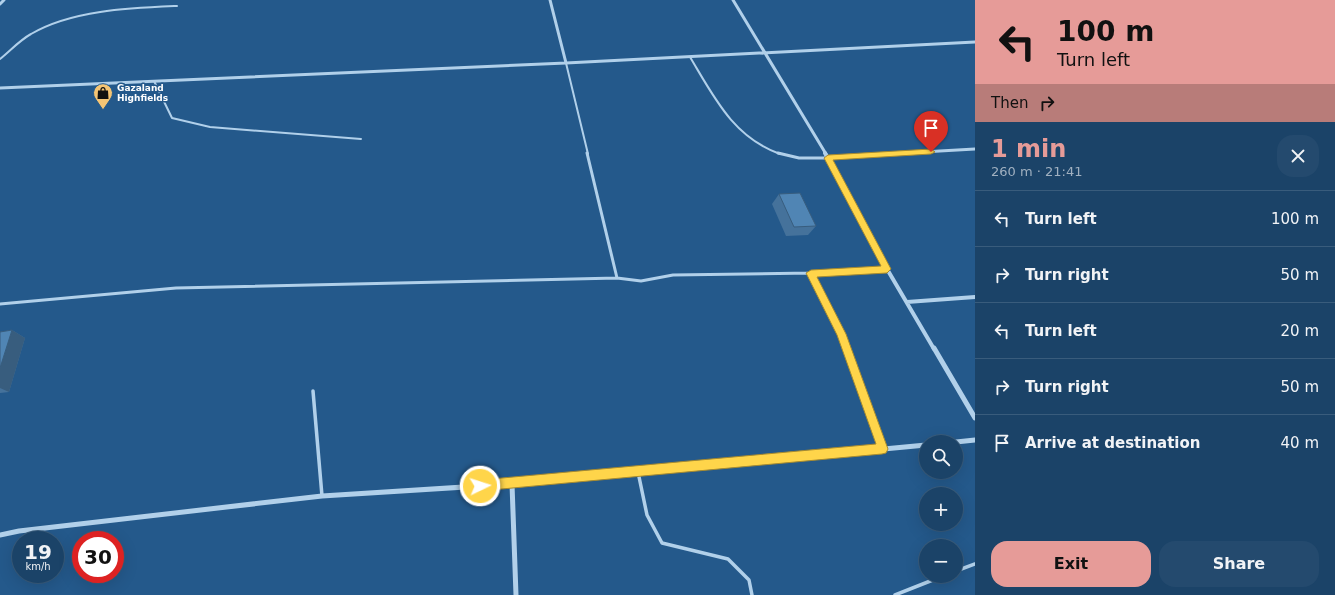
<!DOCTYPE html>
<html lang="en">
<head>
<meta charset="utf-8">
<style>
  body { margin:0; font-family:"DejaVu Sans",sans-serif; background:#244a6e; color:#f1f3f6; height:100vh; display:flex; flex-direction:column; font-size:15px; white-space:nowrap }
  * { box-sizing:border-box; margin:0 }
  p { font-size:13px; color:#a0b0c0 }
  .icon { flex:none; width:22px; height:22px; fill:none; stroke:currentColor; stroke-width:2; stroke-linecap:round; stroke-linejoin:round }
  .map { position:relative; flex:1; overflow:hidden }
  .drawer { display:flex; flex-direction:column; background:#1b4368; width:360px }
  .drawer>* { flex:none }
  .hud { background:#e69b98; color:#111; overflow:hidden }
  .fabs { position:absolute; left:919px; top:435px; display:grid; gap:8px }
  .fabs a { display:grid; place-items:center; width:44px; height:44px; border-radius:50%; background:#1b4368; box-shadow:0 4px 16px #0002,0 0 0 1px #395c7c; font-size:20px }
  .speed { position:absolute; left:12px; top:531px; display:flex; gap:8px; font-size:20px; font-weight:700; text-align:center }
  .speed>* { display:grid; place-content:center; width:52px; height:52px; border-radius:50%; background:#1b4368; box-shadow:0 4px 16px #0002,0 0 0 1px #395c7c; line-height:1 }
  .speed small { font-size:10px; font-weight:400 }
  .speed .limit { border:6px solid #d22; background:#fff; color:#111 }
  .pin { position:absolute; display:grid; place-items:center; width:34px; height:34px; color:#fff; margin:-41px -17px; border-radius:50% 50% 50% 0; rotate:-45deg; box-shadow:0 0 4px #0007 }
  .pin .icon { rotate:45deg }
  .me { position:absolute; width:44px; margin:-22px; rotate:86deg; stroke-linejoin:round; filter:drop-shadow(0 0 3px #0008) }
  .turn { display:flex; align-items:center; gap:14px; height:84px; padding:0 16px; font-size:18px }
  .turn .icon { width:52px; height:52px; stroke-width:2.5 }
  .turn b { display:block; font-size:28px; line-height:34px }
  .then { display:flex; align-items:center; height:38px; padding:0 16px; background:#0003; gap:8px; font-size:15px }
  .round { display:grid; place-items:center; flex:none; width:42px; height:42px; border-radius:16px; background:#244a6e }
  .headline { display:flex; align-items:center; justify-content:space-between; height:68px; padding:0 16px }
  h1 { font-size:24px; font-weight:800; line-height:30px; color:#e69b98 }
  .primary-button { display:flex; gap:8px; margin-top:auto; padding:8px 16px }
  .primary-button a { flex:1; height:46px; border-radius:16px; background:#e69b98; color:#111; font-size:16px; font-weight:800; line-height:46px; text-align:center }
  .primary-button a+a { background:#244a6e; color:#f1f3f6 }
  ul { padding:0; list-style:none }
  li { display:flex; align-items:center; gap:12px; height:56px; padding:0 16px; border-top:1px solid #395c7c }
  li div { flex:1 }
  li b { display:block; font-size:15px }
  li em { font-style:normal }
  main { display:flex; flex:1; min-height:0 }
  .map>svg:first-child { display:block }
</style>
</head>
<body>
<main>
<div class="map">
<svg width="975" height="595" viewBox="0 0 975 595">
  <rect width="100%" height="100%" fill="#24598b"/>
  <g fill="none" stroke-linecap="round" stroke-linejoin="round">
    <path stroke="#b1d0ea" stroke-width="2" d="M690 57C714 97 733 137 780 154
      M0 59C10 51 20 40 31 34 72 10 130 8 177 6
      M566 63 588 154
      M154 81 172 118 210 127 361 139"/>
    <path stroke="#b1d0ea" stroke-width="3" d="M587 153 617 278
      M778 153 799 158H828
      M811 273 841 334 846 349
      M0 304 176 288 617 278 641 281 673 275 811 273 887 269"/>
    <path stroke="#b1d0ea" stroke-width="3.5" d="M846 348 882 449
      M313 391 322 496
      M638 472 647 515 662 543 728 559 749 580 752 595
      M956 571 975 564
      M895 595 943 576"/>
    <path stroke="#b1d0ea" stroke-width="3" d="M550 0 566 63
      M733 0 826 154
      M0 4 4 0
      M0 88 566 63 975 42
      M887 154 975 149"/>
    <path stroke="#b1d0ea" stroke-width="4" d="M825 153 887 269 934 349
      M828 158 904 153
      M907 302 975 297"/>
    <path stroke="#b1d0ea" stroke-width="5" d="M934 348 975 418
      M956 442 975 440
      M512 484 516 595
      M0 535 19 531 322 496 512 484 926 445"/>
  </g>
  <path fill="#45729b" d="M779 194 816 226 808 235 786 236 772 204Z
    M12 330 25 338 9 392 0 393V332Z"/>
  <path fill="#385d7e" d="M12 330 25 338 9 392 0 388V368Z"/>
  <path fill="#5085b4" stroke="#385d7e" d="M800 193 816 226 794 227 779 194Z
    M12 330 0 368V332Z"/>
  <path fill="#ffd54a" stroke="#a68a30" d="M931 149 935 152 931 154 833 160 891 269 887 273 817 277 846 334 888 449 886 453 882 454 480 491 476 490 475 486 476 482 480 480 876 444 837 335 806 273 811 270 881 266 824 158 828 155Z"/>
  <defs>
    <symbol id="shop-pin" viewBox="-11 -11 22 30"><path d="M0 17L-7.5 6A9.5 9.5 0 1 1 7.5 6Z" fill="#f5c574" stroke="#24598b"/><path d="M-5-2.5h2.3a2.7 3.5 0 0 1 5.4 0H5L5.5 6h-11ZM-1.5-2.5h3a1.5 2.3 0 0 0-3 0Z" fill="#111"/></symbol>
  </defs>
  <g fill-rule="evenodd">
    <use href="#shop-pin" x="92" y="82" width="22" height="30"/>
  </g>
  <g text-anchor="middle" stroke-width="3" stroke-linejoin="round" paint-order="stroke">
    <g font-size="9" font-weight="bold" fill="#fff" stroke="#24598b" text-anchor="start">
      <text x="117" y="91">Gazaland<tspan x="117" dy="10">Highfields</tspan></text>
    </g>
  </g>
</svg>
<div class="fabs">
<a><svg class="icon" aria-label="search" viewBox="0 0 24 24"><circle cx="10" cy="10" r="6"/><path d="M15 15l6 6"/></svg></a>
<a>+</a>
<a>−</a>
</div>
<div class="speed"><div>19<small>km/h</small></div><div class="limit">30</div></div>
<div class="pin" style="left:931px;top:152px;background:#d93025"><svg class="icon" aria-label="arrive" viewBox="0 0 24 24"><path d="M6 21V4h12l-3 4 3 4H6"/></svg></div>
<svg class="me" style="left:480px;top:486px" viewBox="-20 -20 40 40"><circle r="17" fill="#ffd54a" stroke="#fff" stroke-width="3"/><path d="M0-11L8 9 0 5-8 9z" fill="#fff"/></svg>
</div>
<section class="drawer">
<div class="hud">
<div class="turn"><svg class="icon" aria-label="left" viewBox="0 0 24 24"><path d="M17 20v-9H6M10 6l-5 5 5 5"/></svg><div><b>100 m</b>Turn left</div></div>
<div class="then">Then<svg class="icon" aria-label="right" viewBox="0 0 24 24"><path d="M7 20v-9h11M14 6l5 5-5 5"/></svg></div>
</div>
<div class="headline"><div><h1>1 min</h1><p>260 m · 21:41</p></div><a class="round"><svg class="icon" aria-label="close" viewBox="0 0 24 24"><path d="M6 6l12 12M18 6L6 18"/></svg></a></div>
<ul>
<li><svg class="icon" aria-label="left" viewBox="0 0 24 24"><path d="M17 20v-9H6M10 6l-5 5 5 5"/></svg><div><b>Turn left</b></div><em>100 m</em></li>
<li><svg class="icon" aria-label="right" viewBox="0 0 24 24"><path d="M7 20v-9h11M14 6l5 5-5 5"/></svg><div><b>Turn right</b></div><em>50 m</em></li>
<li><svg class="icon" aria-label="left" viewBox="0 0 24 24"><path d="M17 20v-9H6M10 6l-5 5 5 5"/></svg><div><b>Turn left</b></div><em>20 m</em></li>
<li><svg class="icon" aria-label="right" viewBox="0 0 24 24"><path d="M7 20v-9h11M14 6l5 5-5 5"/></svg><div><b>Turn right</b></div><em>50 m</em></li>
<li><svg class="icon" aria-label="arrive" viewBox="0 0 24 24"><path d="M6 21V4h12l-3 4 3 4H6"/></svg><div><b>Arrive at destination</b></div><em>40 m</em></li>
</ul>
<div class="primary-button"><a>Exit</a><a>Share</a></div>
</section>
</main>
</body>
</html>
